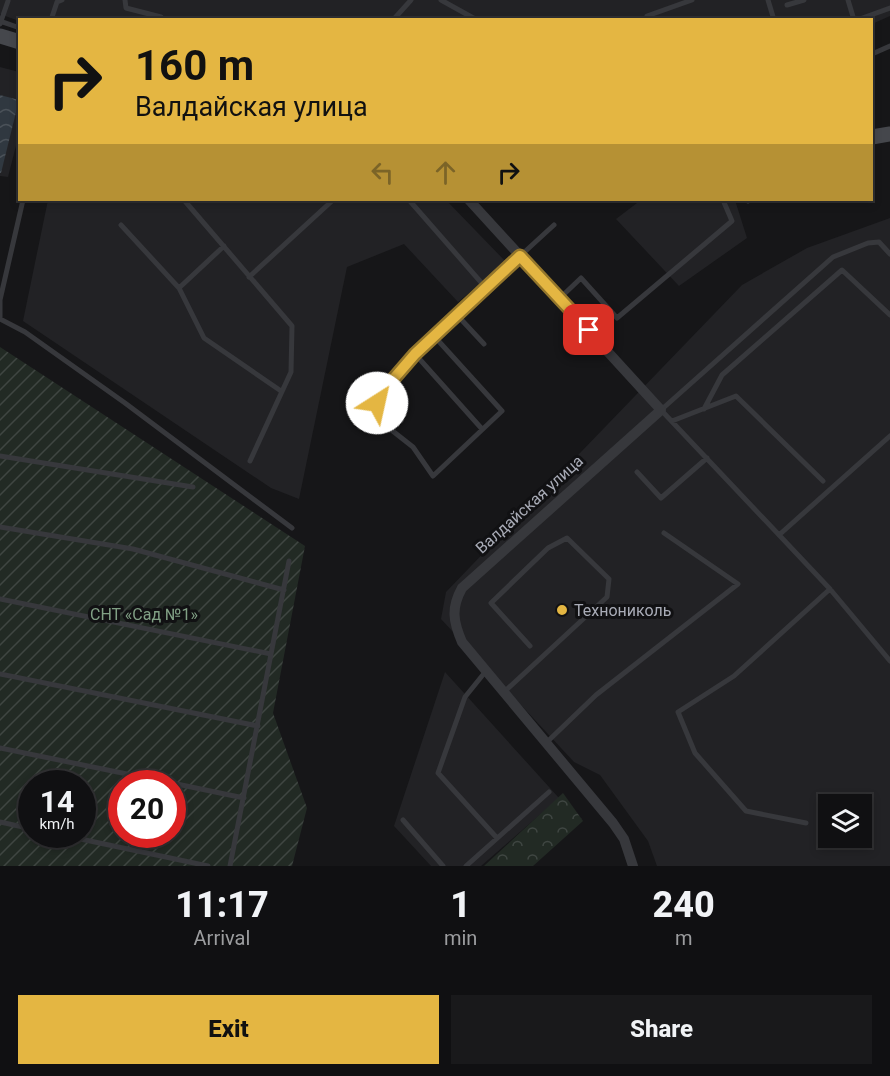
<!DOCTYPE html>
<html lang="en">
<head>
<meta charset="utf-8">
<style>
  body { margin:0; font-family:Roboto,sans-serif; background:#19191b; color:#f1f3f6; height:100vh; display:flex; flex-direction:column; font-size:22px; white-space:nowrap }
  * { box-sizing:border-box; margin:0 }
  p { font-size:20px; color:#9c9d9f }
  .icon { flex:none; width:33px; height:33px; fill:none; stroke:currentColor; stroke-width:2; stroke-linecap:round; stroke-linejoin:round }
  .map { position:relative; height:866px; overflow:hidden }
  .drawer { display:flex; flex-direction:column; background:#101012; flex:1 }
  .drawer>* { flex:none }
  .guide { position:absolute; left:18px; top:18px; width:855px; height:183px; border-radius:0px; box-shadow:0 3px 9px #0003,0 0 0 2px #303032; background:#e4b642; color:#111; overflow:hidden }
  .tools { position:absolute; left:818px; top:794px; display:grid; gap:12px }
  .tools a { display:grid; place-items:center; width:54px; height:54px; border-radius:0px; background:#101012; box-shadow:0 3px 9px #0003,0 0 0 2px #303032; font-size:30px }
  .speed { position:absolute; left:18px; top:770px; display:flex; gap:12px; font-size:30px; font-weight:700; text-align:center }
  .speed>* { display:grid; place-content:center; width:78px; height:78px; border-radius:50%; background:#101012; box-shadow:0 3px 9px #0003,0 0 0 2px #303032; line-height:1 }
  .speed small { font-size:15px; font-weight:400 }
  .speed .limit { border:9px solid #d22; background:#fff; color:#111 }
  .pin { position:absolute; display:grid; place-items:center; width:51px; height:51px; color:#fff; margin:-26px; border-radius:12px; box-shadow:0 3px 9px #0006 }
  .me { position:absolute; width:66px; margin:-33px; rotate:35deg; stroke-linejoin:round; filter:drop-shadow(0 0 4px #0008) }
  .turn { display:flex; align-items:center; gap:21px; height:126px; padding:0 18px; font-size:27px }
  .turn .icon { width:78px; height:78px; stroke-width:2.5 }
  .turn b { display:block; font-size:42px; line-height:51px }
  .lanes { display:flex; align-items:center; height:57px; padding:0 18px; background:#0003; justify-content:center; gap:30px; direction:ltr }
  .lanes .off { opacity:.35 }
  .eta { display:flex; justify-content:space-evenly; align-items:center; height:102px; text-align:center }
  .eta b { font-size:36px; font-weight:800; line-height:42px }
  .primary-button { display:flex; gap:12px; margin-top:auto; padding:12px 18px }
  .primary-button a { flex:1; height:69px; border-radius:0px; background:#e4b642; color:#111; font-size:24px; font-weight:800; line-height:69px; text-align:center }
  .primary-button a+a { background:#19191b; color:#f1f3f6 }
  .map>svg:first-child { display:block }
</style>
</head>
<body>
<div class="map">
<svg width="890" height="866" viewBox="0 0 890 866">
  <defs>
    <pattern id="forest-crowns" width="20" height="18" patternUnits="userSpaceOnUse" patternTransform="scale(1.5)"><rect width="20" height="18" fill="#222a24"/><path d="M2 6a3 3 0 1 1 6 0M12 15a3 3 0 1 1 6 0" fill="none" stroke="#3f4642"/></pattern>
    <pattern id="garden-furrows" width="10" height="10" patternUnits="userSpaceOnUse" patternTransform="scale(1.5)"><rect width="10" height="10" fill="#222a24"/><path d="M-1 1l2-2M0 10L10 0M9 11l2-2" fill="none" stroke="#3f4642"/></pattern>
    <pattern id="water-waves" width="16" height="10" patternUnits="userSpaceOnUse" patternTransform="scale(1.5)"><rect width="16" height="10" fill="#303840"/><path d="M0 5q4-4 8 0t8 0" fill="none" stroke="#4b5259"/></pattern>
  </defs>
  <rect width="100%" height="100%" fill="#161618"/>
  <path fill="#222225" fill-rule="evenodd" d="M0 0H890V16L872 24V20L19 21 0 14Z
    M0 67 19 72V134L8 177 0 176Z
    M48 200H446L506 262 458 302 404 244 347 267 299 499 271 488 23 321Z
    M641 200H735L747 238 679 286 616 219Z
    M890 218V866H657L648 841 600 775 574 762 441 619 446 592 742 285 807 248ZM828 804H861V837H828Z
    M445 672 559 798 481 866H431L394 826Z"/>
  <path fill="url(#forest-crowns)" d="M563 793 583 821 533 866H484Z"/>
  <path fill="url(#garden-furrows)" fill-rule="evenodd" d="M0 347 305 546 273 713 307 808 292 866H0ZM32 783H82V834H32ZM122 783H172V834H122Z"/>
  <path fill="url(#water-waves)" d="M0 95 19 100 1 173H0Z"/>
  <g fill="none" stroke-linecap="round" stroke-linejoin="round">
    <path stroke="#37383c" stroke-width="5" d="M125 0 126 8 161 17 160 20
      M441 0 477 20
      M768 0 774 20
      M848 0 854 20
      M787 5 804 0
      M647 16 692 0
      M51 20 57 2 62 0
      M393 20 411 0
      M567 20H572
      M857 20 890 8
      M0 21 20 28
      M0 24 8 1
      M872 54 890 46
      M23 200 0 300V319L25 332 125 403 292 528
      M184 200 292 326 291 372 250 461
      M409 200 486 288
      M747 200 748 201
      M121 225 179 288 204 338 281 391
      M890 254 879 242 868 243 833 257 661 410 830 589 890 661
      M249 277 333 200
      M179 288 224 246
      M560 298 581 278 617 318 732 221 723 200
      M457 315 484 344
      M434 336 502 411 433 476 413 447 371 414C392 373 426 344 459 313 490 284 522 254 554 225
      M415 354 482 429
      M704 409 722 375 842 270 890 315
      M672 421 736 396 823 481
      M0 456 193 487
      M637 472 661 498 707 458
      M0 527 133 549 284 590
      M779 535 890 436
      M0 599 271 654
      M486 671 465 697 438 773 497 838
      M0 674 258 726
      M504 692 607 597 609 579 567 538 548 548 491 603 530 646
      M547 742 596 695 738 584 664 533
      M0 748 171 783
      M172 783 244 798
      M403 820 443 866
      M0 822 32 829
      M806 823 746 811 695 753 678 712 734 676 830 589
      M57 834 208 866
      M230 866 289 561
      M466 866 549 792"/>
    <path stroke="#37383c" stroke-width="10" d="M469 200 661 410 462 588C451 608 453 621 462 642L613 823 624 839 633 866"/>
    <path stroke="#45474c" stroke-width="15" d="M0 36 20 42
      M872 137 890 134"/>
  </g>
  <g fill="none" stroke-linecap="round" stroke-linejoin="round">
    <defs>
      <path id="route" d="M377 403 383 391 415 354 520 256 589 330"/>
    </defs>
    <use href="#route" stroke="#94762b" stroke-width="15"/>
    <use href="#route" stroke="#e4b642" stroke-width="10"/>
  </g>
  <circle fill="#e4b642" stroke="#111113" stroke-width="2" cx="562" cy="610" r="6"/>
  <g text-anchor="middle" stroke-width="6" stroke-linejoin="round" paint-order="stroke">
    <g font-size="16" fill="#a9acb7" stroke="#111113">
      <text transform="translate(529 504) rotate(-42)" y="6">Валдайская улица</text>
    </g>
    <g font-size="16" fill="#a9acb7" stroke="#111113" text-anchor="start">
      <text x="574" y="616">Технониколь</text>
    </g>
    <g font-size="16" fill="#81a085" stroke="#111113">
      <text x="144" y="620">СНТ «Сад №1»</text>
    </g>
  </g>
</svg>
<div class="tools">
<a><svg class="icon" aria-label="layers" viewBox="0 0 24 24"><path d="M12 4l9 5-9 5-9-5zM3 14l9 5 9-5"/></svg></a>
</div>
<div class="speed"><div>14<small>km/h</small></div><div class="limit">20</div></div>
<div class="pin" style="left:589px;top:330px;background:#d93025"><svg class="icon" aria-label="arrive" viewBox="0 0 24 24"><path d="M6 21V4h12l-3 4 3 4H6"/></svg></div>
<svg class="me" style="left:377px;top:403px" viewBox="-20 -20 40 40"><circle r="19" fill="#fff"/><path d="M0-13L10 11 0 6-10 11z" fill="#e4b642"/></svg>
<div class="guide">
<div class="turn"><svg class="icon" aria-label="right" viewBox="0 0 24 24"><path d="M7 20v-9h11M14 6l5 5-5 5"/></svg><div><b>160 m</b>Валдайская улица</div></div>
<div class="lanes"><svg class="icon off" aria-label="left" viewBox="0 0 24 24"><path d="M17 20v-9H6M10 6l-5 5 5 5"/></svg><svg class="icon off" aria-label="ahead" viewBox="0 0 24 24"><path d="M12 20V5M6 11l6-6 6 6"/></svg><svg class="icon" aria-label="right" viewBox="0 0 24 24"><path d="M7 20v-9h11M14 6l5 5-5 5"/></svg></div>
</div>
</div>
<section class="drawer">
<div class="eta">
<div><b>11:17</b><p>Arrival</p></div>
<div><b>1</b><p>min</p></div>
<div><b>240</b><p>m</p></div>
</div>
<div class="primary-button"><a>Exit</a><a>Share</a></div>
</section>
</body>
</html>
